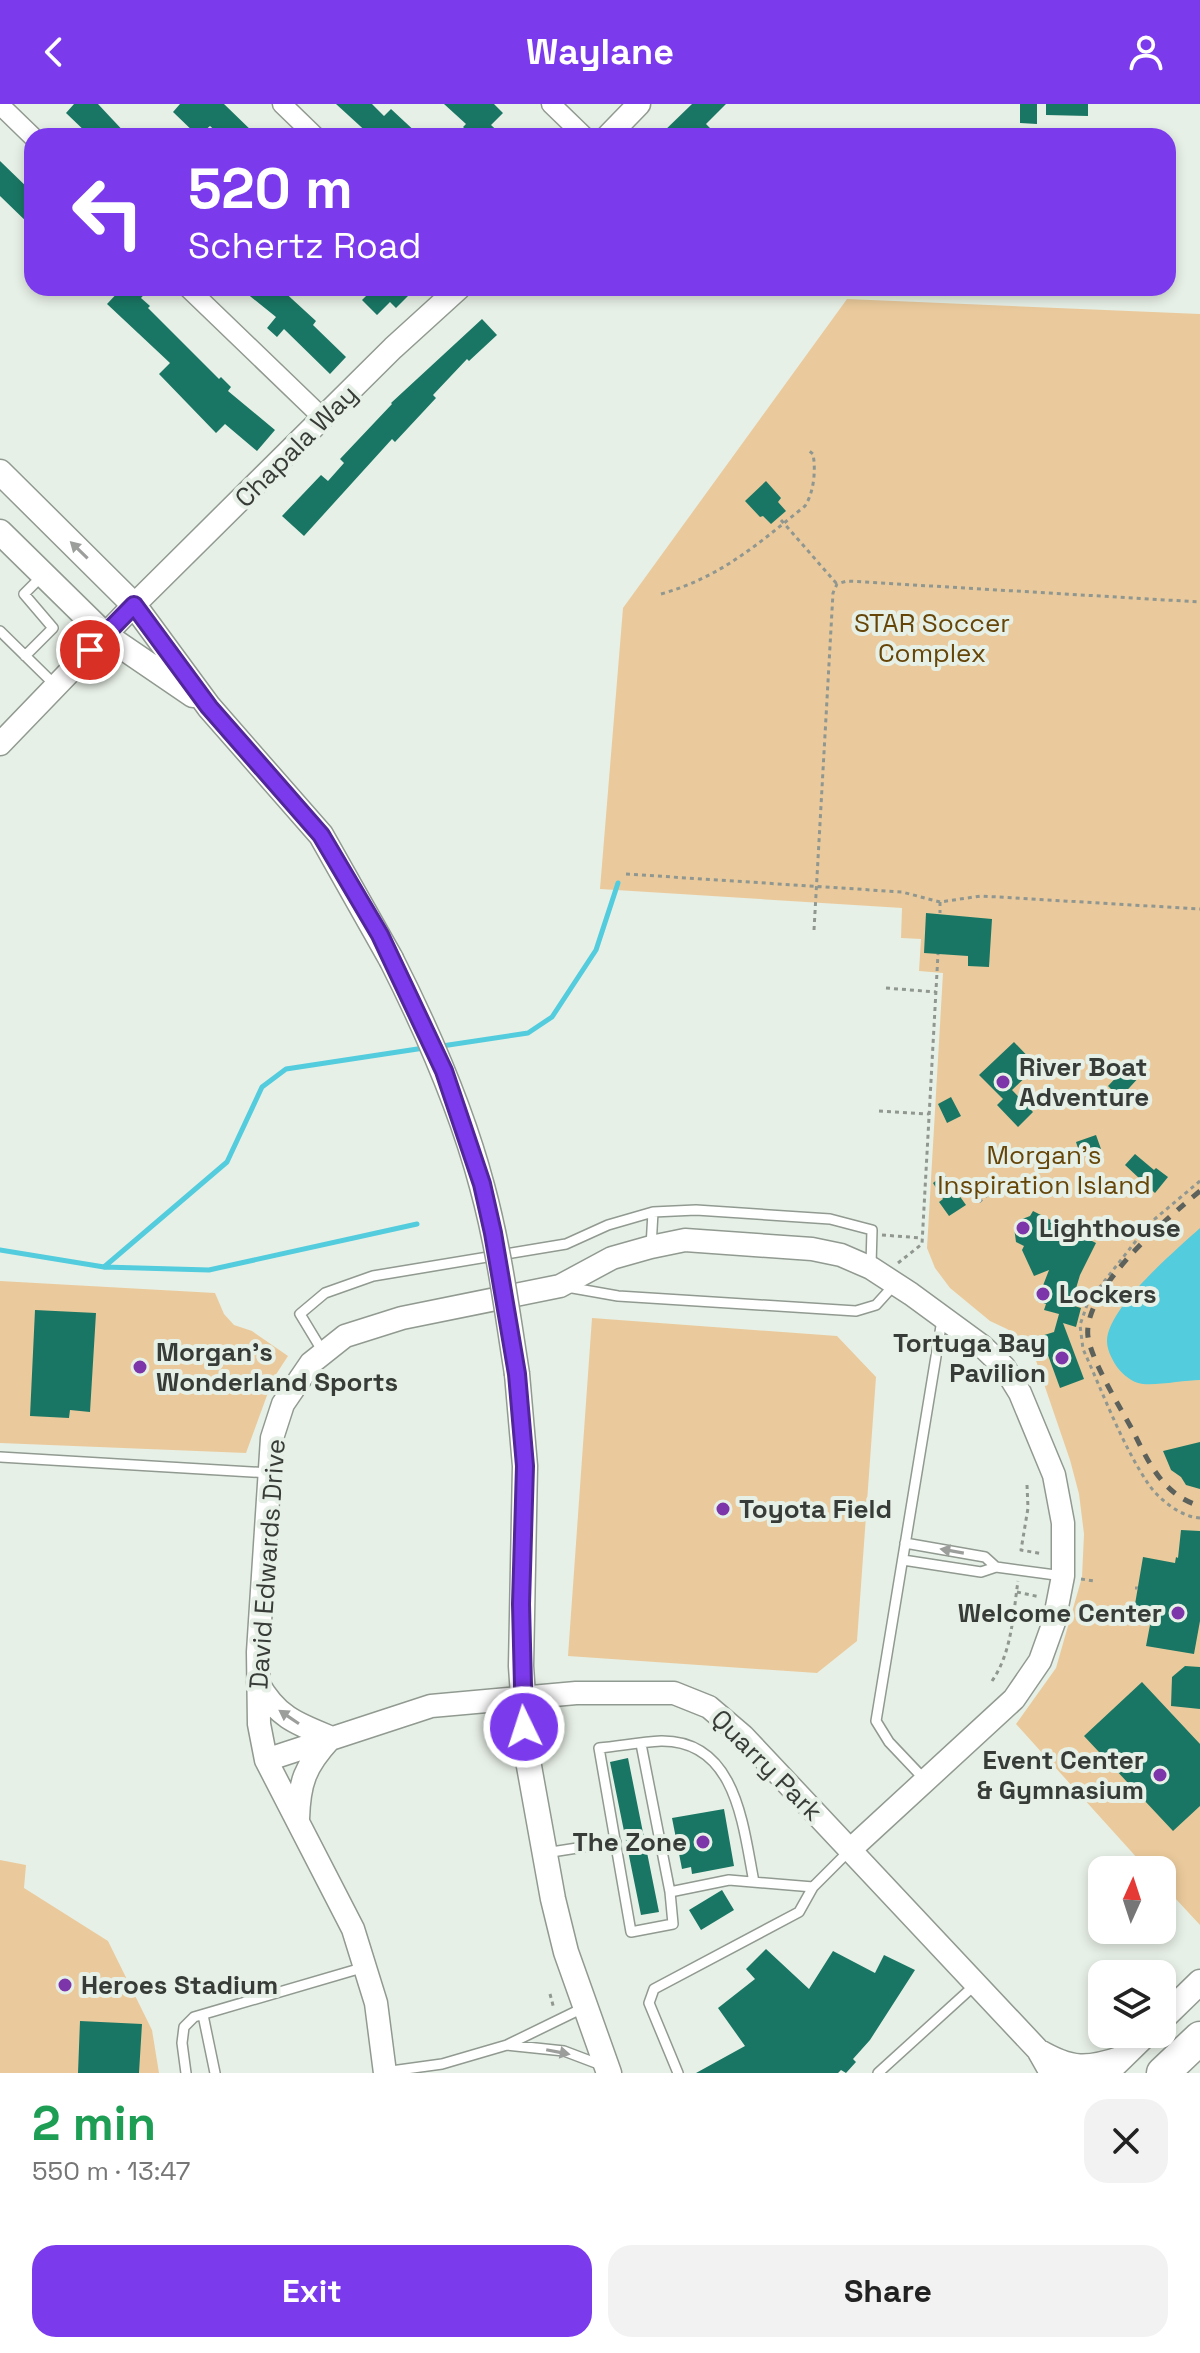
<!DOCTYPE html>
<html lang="en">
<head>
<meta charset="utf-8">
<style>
  body { margin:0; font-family:"Space Grotesk",sans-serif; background:#f2f2f2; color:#222; height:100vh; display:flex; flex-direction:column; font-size:30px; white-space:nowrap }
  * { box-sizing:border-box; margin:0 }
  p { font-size:26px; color:#767676 }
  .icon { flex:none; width:44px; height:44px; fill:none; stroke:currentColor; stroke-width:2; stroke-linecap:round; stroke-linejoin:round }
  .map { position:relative; height:1969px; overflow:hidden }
  .sheet { display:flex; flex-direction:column; background:#fff; flex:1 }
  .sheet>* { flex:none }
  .top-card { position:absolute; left:24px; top:24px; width:1152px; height:168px; border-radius:24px; box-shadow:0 4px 12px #0003; background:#7c3aed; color:#fff; overflow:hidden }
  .needle { width:52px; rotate:3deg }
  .buttons { position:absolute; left:1088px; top:1752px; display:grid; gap:16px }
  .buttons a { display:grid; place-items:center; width:88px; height:88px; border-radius:16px; background:#fff; box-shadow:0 4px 12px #0003; font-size:40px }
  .pin { position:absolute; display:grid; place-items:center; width:68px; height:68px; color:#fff; margin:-34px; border:4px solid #fff; border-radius:50%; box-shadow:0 2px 8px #0007 }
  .me { position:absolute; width:88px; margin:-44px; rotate:356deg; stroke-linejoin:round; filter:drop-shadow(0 0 6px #0008) }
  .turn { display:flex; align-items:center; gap:28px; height:168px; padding:0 32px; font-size:36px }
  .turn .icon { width:104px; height:104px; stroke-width:2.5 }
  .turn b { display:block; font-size:56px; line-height:68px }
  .round { display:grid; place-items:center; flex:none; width:84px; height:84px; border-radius:24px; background:#f2f2f2 }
  .headline { display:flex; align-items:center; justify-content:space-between; height:136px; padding:0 32px }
  h1 { font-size:48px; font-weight:700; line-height:60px; color:#1e9e55 }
  .primary-button { display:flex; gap:16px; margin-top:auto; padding:16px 32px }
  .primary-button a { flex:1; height:92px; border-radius:24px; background:#7c3aed; color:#fff; font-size:32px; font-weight:700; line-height:92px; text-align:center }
  .primary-button a+a { background:#f2f2f2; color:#222 }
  header { display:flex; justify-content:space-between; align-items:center; height:104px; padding:0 32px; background:#7c3aed; color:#fff; font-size:36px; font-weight:700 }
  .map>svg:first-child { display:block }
</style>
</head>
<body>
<header><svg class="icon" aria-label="back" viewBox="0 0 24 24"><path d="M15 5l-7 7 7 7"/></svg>Waylane<svg class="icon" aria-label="person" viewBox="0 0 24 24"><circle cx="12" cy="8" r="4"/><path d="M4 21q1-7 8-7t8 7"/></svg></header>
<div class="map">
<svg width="1200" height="1969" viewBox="0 0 1200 1969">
  <rect width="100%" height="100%" fill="#e7f0e6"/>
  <path fill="#eaca9c" d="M847 195 1200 210V1821L1162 1780V1766H1148L1016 1620 1056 1564 1082 1473 1084 1430 1079 1390 1070 1356 1031 1242 1007 1225 990 1217 950 1184 935 1164 927 1144 943 869 919 867 921 835 901 834 902 804 600 785 623 504Z
    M0 1177 215 1189 224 1210 234 1221 252 1227 288 1252 273 1275 246 1349 0 1339Z
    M592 1214 837 1232 876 1273 857 1537 817 1569 568 1552Z
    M0 1756 26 1761 24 1784 108 1837 152 1926 159 1969H0Z"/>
  <path fill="#53ccde" d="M1200 1124V1276C1184 1276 1151 1283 1138 1279 1129 1276 1120 1268 1115 1260 1111 1253 1107 1245 1107 1237 1107 1204 1176 1146 1200 1124Z"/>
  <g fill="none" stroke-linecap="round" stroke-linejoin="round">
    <path stroke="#53ccde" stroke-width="5" d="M442 942 528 929 552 913 596 846 618 779
      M0 1146 104 1163 209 1166 417 1120
      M104 1163 227 1058 262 983 286 965 424 944"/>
  </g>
  <path fill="#1a7664" d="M74 0H98L128 32H90L66 9Z
    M180 0H224L257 32H221L210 22 198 32 173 8Z
    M336 0H372L384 12 391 5 420 32H371Z
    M444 0H494L503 9 491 21 503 32H472L463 23 466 20Z
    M692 0H726L706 20 712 26 706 32H659Z
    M1020 0H1037V20L1020 19Z
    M1046 0H1088V12L1046 11Z
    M0 57 32 88V123L0 92Z
    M122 184H150L141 194 150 202 148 204 219 275 221 273 231 283 228 287 275 326 257 347 225 320 216 329 159 270 170 259 107 200Z
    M240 184H280L316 217 313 221 346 253 330 270 284 225 277 233 267 224 276 213Z
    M374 184H416L396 204 390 198 377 211 362 196Z
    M482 215 497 231 469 257 467 255 433 291 436 294 395 338 392 335 304 432 282 412 321 371 328 377 344 359 340 355 392 300 391 299Z
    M766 377 781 394 778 398 786 407 771 420 763 412 760 413 745 397Z
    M926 809 992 815 989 863 968 862V852L924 849Z
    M1014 938 1037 962 1012 986 1033 1008 1018 1023 997 1001 1003 995 979 971Z
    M1129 960 1141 971 1120 994 1108 982Z
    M951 993 961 1012 947 1019 938 1000Z
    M1096 1031 1101 1045 1081 1053 1076 1038Z
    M1135 1050 1154 1066 1156 1064 1168 1073 1155 1089 1125 1061Z
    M944 1070 966 1101 949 1112 939 1098 943 1095 933 1079Z
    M1033 1107 1096 1139 1080 1171 1071 1201 1081 1204 1076 1223 1063 1219 1084 1275 1060 1284 1041 1232 1054 1228 1059 1210 1044 1206 1046 1200 1037 1197 1049 1166 1034 1172 1022 1146 1024 1142 1016 1138 1014 1123 1017 1117 1030 1112Z
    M35 1206 96 1209 90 1308 70 1306 69 1314 30 1312Z
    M1200 1338V1385L1186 1381 1181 1373 1171 1366 1163 1347Z
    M1181 1426 1200 1427V1517L1194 1550 1146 1542 1150 1521 1132 1518 1143 1453 1175 1459 1176 1453 1178 1454Z
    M1185 1562 1200 1563V1605L1171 1602 1172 1573Z
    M1142 1578 1200 1640V1702L1173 1727 1084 1632Z
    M628 1654 659 1808 641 1811 610 1658Z
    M724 1705 734 1762 692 1770 691 1763 682 1765 672 1714Z
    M722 1786 734 1806 701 1826 689 1806Z
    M766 1845 809 1885 833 1847 875 1869 884 1851 915 1866 870 1936 853 1955 856 1958 846 1969 841 1966 838 1969H696L745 1942 718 1904 755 1875 746 1865Z
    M80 1917 142 1920 139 1969H78Z"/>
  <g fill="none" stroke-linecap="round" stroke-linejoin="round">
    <defs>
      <path id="service" d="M0 527 55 581
        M25 552 53 524 24 490 41 473
        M651 1143 653 1108
        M567 1183 618 1192 856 1207 876 1201 895 1180
        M323 1248 300 1210 325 1189 373 1172 566 1140 608 1121 653 1108 696 1106 830 1115 872 1126 871 1161
        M0 1353 270 1369
        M905 1439 985 1453 996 1463
        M903 1456 981 1468 996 1463 1063 1472
        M641 1640 670 1788
        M926 1677 889 1638 876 1617 942 1216
        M545 1749 616 1738
        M754 1778C743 1723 737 1636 661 1637 641 1638 620 1642 599 1644L631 1828 673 1820 670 1788 729 1776 813 1783
        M203 1911 215 1969
        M507 1941 564 1947 601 1961
        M384 1968 442 1960 507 1941 585 1903
        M186 1969 182 1939 184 1923 194 1913 365 1863
        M678 1969 649 1899 654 1885 799 1808 813 1783 848 1748
        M878 1969 976 1880"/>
      <path id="minor" d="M282 0 315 32
        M551 0 584 32
        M0 1 32 32
        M188 184 324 315"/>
      <path id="tertiary" d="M608 32 639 0
        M0 640 134 501 393 244 459 184
        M258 1579C277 1613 297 1620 332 1634
        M266 1656 431 1602 576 1589H674L709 1603 743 1632 1038 1946 1051 1969
        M298 1715C299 1679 305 1662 330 1635
        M1038 1946C1072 1966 1087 1965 1123 1953
        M385 1969 376 1899 353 1825 266 1656 259 1620 258 1548 272 1334 283 1300 311 1259 345 1232 402 1214 560 1182 612 1154 651 1143 685 1136 812 1145 841 1151 871 1164 911 1190 982 1242 1004 1263 1020 1289 1054 1371 1063 1419V1472L1054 1518 1040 1557 1014 1595 851 1745"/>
      <path id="secondary" d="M0 368 134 501 209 603 321 731 391 855
        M0 428 105 531 193 591
        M517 1270 525 1362 521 1562 527 1651 553 1795 566 1848 609 1969
        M1162 1915 1200 1878
        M1106 1969 1146 1930"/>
      <path id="motorway" d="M1163 1969 1200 1934"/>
    </defs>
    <use href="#service" stroke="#919a90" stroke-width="12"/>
    <use href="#minor" stroke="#919a90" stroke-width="21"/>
    <use href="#tertiary" stroke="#919a90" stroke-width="25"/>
    <use href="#secondary" stroke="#919a90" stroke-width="27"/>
    <use href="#motorway" stroke="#919a90" stroke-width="35"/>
    <path stroke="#909790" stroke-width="3" stroke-dasharray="4 4" stroke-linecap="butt" d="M781 416 837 480
      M661 490C721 473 758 440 805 402 814 388 816 366 813 350L807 345
      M626 770 902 788 940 798 981 792 1200 805
      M940 798V809
      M814 826 833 489 837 480 847 477 1200 498
      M886 884 936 888
      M879 1007 929 1010
      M1200 1077 1150 1119 1088 1198 1080 1221 1083 1245C1103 1289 1122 1341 1149 1381 1160 1396 1181 1413 1200 1414
      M979 1098 996 1084
      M882 1131 922 1134
      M898 1159 922 1140 938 850
      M1027 1381 1028 1404 1021 1446 1043 1450
      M1081 1475 1094 1477
      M1135 1484H1138
      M1017 1488 1040 1493
      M992 1577C1012 1548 1013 1511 1018 1477
      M550 1890 554 1905"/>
    <use href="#service" stroke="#fff" stroke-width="9"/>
    <use href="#minor" stroke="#fff" stroke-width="18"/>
    <use href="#tertiary" stroke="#fff" stroke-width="22"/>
    <use href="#secondary" stroke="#fff" stroke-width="24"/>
    <use href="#motorway" stroke="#fff" stroke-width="32"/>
    <path stroke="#5c615c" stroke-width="5" stroke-dasharray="10 10" stroke-linecap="butt" d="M1200 1087C1166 1115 1082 1186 1088 1233 1092 1258 1120 1303 1133 1327 1149 1359 1163 1391 1200 1402"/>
    <defs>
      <path id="secondary-bridge" d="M391 855C428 928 461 1003 482 1082 499 1144 507 1207 517 1270"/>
    </defs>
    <use href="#secondary-bridge" stroke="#919a90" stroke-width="27" stroke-linecap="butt"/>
    <use href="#secondary-bridge" stroke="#fff" stroke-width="24"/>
  </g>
  <defs><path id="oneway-solid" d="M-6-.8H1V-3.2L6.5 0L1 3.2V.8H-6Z" transform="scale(2)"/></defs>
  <g fill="#9c9e9c">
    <use href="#oneway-solid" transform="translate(79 446) rotate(-136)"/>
    <use href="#oneway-solid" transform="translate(952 1447) rotate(-170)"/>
    <use href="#oneway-solid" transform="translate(289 1613) rotate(-146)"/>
    <use href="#oneway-solid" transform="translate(558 1948) rotate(11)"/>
  </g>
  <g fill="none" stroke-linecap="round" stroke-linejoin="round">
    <defs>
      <path id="route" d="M90 546 134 501 209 603 321 731 380 831 444 967 482 1080 493 1129 517 1270 525 1362 521 1500 524 1623"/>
    </defs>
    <use href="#route" stroke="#51269a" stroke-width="20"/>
    <use href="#route" stroke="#7c3aed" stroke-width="14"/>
  </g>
  <g fill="#7d36a9" stroke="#e7f0e6" stroke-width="3">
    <circle cx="1003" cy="978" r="8"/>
    <circle cx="1023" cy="1124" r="8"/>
    <circle cx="1043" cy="1190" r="8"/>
    <circle cx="1062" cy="1254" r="8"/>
    <circle cx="140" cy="1263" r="8"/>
    <circle cx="723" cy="1405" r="8"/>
    <circle cx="1178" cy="1509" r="8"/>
    <circle cx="1160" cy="1671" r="8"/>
    <circle cx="703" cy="1738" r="8"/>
    <circle cx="65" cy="1881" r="8"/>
  </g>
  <g text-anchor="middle" stroke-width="8" stroke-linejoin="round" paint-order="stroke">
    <g font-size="26" fill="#383c38" stroke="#e7f0e6">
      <text transform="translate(296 342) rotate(-45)" y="9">Chapala Way</text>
      <text transform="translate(267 1460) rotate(-86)" y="9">David Edwards Drive</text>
      <text transform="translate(767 1661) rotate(45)" y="9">Quarry Park</text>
    </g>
    <g font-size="26" fill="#664508" stroke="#e7f0e6">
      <text x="932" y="528">STAR Soccer<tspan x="932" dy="30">Complex</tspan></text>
      <text x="1044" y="1060">Morgan's<tspan x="1044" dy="30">Inspiration Island</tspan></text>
    </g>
    <g font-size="26" font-weight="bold" fill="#383c38" stroke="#e7f0e6" text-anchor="start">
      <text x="1019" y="972">River Boat<tspan x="1019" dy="30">Adventure</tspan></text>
      <text x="1039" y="1133">Lighthouse</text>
      <text x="1059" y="1199">Lockers</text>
      <text x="1046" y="1248" text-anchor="end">Tortuga Bay<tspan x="1046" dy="30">Pavilion</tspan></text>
      <text x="156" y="1257">Morgan’s<tspan x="156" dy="30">Wonderland Sports</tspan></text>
      <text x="739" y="1414">Toyota Field</text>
      <text x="1162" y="1518" text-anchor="end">Welcome Center</text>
      <text x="1144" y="1665" text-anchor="end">Event Center<tspan x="1144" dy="30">&amp; Gymnasium</tspan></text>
      <text x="687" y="1747" text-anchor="end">The Zone</text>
      <text x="81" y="1890">Heroes Stadium</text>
    </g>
  </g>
</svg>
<div class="buttons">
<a><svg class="needle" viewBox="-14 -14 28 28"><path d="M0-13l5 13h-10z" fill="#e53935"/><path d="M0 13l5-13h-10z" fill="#767676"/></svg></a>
<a><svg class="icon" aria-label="layers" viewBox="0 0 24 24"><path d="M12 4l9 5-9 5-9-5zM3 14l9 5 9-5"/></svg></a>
</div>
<div class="pin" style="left:90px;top:546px;background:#d93025"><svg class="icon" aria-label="arrive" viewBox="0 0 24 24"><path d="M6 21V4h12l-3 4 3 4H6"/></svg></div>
<svg class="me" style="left:524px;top:1623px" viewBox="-20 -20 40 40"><circle r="17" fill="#7c3aed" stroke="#fff" stroke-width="3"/><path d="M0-11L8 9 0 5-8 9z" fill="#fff"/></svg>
<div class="top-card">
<div class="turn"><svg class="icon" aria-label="left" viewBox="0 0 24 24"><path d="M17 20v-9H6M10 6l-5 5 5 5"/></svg><div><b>520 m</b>Schertz Road</div></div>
</div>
</div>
<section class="sheet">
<div class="headline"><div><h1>2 min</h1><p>550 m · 13:47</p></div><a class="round"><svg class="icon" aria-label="close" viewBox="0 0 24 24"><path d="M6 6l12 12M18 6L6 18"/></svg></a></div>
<div class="primary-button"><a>Exit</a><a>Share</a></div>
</section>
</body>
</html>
